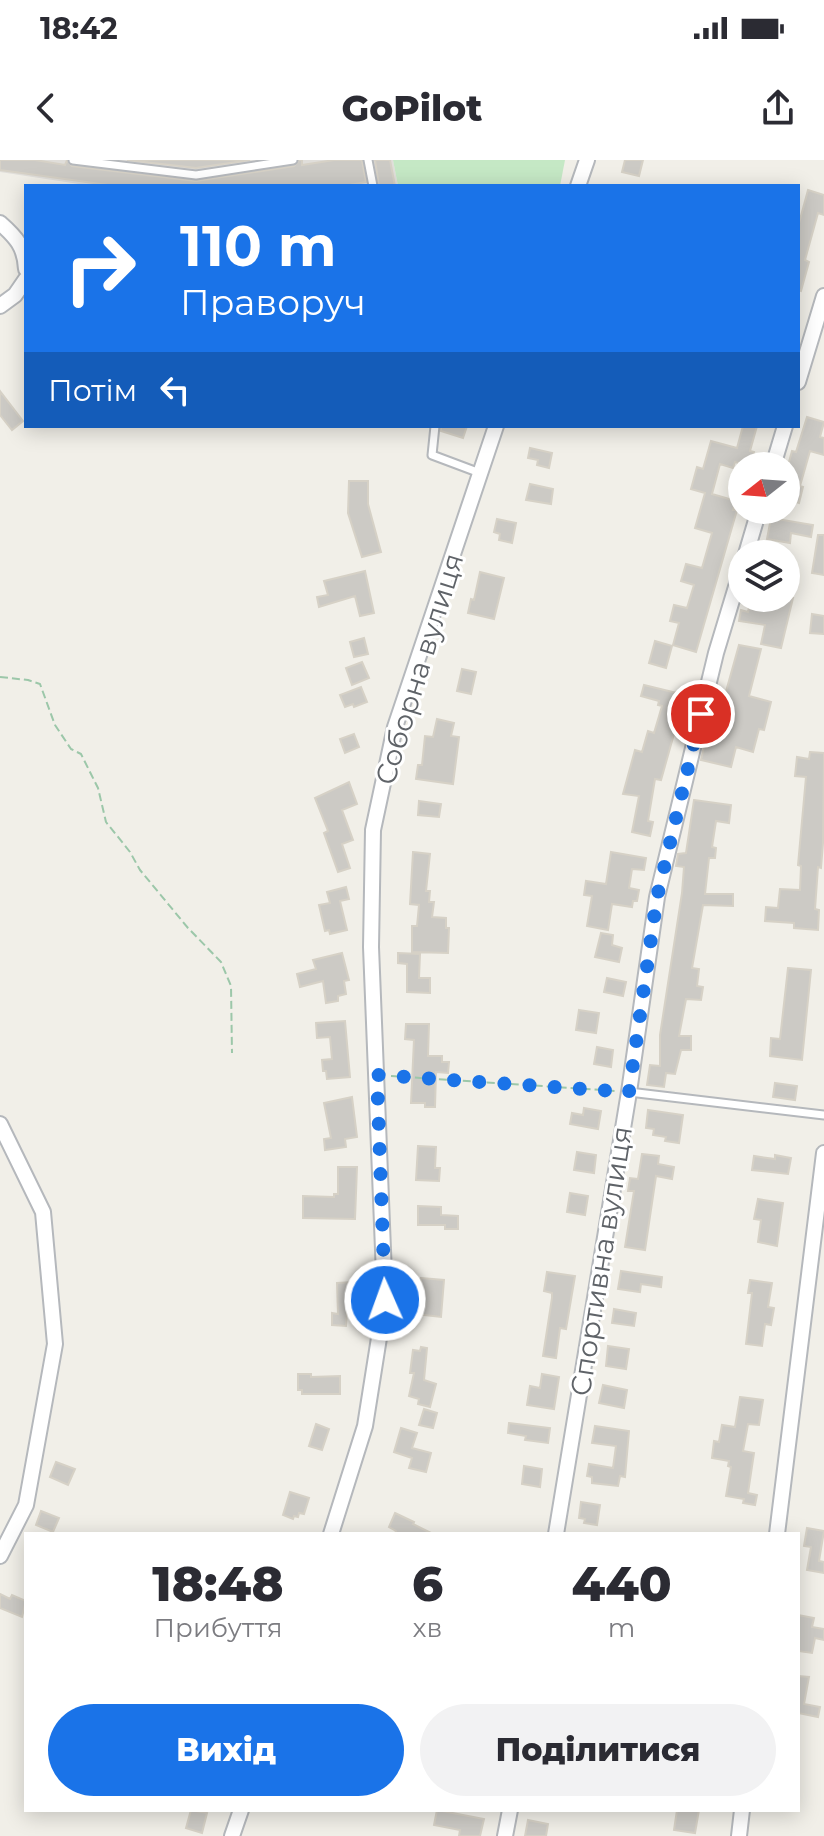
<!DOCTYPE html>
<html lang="uk">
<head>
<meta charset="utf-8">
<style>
  body { margin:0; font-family:Montserrat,sans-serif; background:#f2f2f3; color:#2b2b33; height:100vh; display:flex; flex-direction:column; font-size:30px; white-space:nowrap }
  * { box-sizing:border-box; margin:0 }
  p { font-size:26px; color:#7c7c81 }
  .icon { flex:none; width:44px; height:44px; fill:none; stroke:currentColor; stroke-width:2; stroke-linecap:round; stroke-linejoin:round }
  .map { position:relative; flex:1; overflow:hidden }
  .details { position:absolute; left:24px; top:1372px; width:776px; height:280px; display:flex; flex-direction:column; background:#fff; border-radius:0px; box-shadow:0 4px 20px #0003 }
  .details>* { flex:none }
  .top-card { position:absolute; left:24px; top:24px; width:776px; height:244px; border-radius:0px; box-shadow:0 4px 20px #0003; background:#1a73e8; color:#fff; overflow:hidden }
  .needle { width:52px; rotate:253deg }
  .controls { position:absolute; left:728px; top:292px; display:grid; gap:16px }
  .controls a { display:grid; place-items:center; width:72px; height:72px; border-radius:50%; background:#fff; box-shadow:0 4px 20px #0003; font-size:40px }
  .pin { position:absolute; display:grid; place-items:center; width:68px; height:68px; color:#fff; margin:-34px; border:4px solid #fff; border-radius:50%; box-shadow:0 2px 8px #0007 }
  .me { position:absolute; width:88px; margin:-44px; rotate:358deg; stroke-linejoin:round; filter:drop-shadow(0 0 6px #0008) }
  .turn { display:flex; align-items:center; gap:28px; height:168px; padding:0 24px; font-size:36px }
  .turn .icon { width:104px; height:104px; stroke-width:2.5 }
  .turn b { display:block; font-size:56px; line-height:68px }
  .then { display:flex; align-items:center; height:76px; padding:0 24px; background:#0003; gap:16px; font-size:30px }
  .eta { display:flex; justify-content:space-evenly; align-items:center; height:136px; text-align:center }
  .eta b { font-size:48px; font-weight:800; line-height:56px }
  .primary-button { display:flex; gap:16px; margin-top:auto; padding:16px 24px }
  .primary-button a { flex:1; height:92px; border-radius:48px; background:#1a73e8; color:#fff; font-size:32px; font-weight:800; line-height:92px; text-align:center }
  .primary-button a+a { background:#f2f2f3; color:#2b2b33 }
  .status { display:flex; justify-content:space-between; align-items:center; height:56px; padding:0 40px; background:#fff; direction:ltr }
  .status svg { height:22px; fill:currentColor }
  header { display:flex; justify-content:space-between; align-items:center; height:104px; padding:0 24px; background:#fff; font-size:36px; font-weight:800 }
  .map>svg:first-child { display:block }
</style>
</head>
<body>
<div class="status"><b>18:42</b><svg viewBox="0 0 49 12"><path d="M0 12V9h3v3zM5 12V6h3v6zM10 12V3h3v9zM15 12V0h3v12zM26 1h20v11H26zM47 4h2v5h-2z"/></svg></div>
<header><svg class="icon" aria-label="back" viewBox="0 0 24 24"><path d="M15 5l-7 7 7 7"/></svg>GoPilot<svg class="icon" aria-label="share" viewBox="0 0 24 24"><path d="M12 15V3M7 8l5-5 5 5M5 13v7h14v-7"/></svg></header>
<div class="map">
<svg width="824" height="1676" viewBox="0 0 824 1676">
  <rect width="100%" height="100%" fill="#f1efe8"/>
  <path fill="#e0deda" d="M0 0H393L398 26H92L0 12Z"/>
  <path fill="#c5e8c5" d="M393 0H565L560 26H398Z"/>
  <path fill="#cccac5" stroke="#d6d1c6" stroke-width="2" d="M0 0H35L65 5 67 0 72 6 196 21 294 6 299 0H302V5L334 0H362L366 22 344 26H115L0 10Z
    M127 0H250L196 8Z
    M375 0H390L395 26H379Z
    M625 0H643L639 16 622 12Z
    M808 30 824 35V55L818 53 805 100 809 102 801 131 798 130V67Z
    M0 231 23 261 12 270 0 255Z
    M807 257 824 262 820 277 824 278V295L810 291 800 326 803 327 799 343 786 339V313L792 291 796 292Z
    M441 266H467L463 278 441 271Z
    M743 266H757L750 291 754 292 750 306 735 302 733 308 720 304 712 334 736 341 733 350H737L696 492 673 485 679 463 670 461 674 445 687 448 694 425 681 421 686 404 702 408 712 373 695 368 705 333 691 329 697 307 703 309 711 281 737 288Z
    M530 288 552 293 549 308 537 305 538 300 528 298Z
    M349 321H368V344L381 392 362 397 348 353Z
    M530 324 553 329 551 344 526 340Z
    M771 358 813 365 811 377 791 373 790 383 767 379Z
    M497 359 516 363 512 383 499 380 500 374 494 372Z
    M818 375H824V415L812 413Z
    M365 411 374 453 360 456 355 436 319 447 317 437 328 435 324 421Z
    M480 412 504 418 494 459 468 453 471 439 474 440Z
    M751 438H793L781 488 761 484 765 465 739 461 741 450 748 452Z
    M812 454 824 456V474L810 473Z
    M364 478 368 494 354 497 350 482Z
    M655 481 672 486 666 508 649 503Z
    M739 485 761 489 749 536 771 542 764 570 759 569 753 592 736 587 731 607 701 600 705 582 711 584 717 564 711 563 714 552 720 553Z
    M362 502 369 518 352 525 346 508Z
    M462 509 476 512 471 534 457 531Z
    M644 525 685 535 661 620 655 619 648 661 653 662 650 676 632 672 639 636 623 634 635 590 642 592 648 571 654 573 662 546 658 545 659 541 641 536Z
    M361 527 367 542 354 547 353 544 345 547 340 535Z
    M437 559 454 563 451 576 459 577 453 624 416 619 418 605H422L425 576 433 577Z
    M354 574 359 587 345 593 340 579Z
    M810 592 824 593 823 683 821 708 818 707 815 749 819 750 818 770 794 768V763L765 761 766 747 778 748 780 729 800 730 801 706 798 705 806 617 795 616 797 597 809 599Z
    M349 622 357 644 342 650 353 680 342 684 350 708 338 712 324 673 328 671 315 638Z
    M694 640 731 645 729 663 716 661 712 687 716 688 715 698H709L705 734H733V746L703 745 692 808 699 809 697 826 703 827 701 840 686 839 679 876H691V890H681L675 914 666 913 664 927 647 925 650 905 660 906V875L682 733 684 707 676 706 678 694 686 693Z
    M419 641 441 644 439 657 418 655Z
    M413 692 430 694 426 731H430L429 742H434L432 757 446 758V768H449L448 793 412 792V766H417L419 745 410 744Z
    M611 692 646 698 644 710 632 709 629 728 639 730 637 741H633L632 747 612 744 608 770 587 766 592 736 584 735 586 721 606 724Z
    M346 727 349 739 340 741 347 770 330 774 329 770 325 771 319 745 330 743 327 732Z
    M601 773 613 775 612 785 622 788 619 802 595 797Z
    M342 793 349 820 344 821 346 834 338 836V841L326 843 323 821 300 827 297 814 316 809 313 800Z
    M398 793 420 794 419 818H430V833L407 832V804L398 803Z
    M788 808 811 810 802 900 770 896 771 878 780 879Z
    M607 818 626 822 623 836 604 832Z
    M579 850 599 853 596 873 576 870Z
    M345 861 350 917 327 919 326 911H323L322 900 332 899 330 877 317 878 316 863Z
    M406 864H429L428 896H442V902H449L448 913 436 912 435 947H425V943H411L414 880 405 879Z
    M597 887 613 890 611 907 594 904Z
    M775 923 797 926 795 940 773 937Z
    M352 937 357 977 345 979 346 987 325 990 324 979 331 978 324 943Z
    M584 948 601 951 598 969 570 964 572 953 583 955Z
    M648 950 683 955 679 983 665 981 666 977 653 975 654 969 646 968Z
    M418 986 436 987 435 1008H440L439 1021 416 1020Z
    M577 992 596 995 594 1013 574 1010Z
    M642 994 659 996 658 1004 674 1007 672 1019 656 1016 645 1090 625 1087 634 1031H628L630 1018 638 1019Z
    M775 995 791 998 788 1014 752 1010 754 996 775 999Z
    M338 1007H357L355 1059 303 1058V1036L334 1037V1034H338Z
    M570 1033 588 1036 585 1055 567 1052Z
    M758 1039 783 1043 777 1086 758 1082 761 1060 754 1059Z
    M418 1046 441 1047V1055L458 1056V1069H445V1065H418Z
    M621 1111 662 1117 661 1127 641 1124 640 1132 618 1129Z
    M547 1112 575 1116 566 1169 560 1168 556 1198 543 1196 552 1138V1133L544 1131Z
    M421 1118 444 1120 441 1157 416 1154 415 1137H420Z
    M750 1120 772 1123 768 1147 774 1148 771 1165 765 1164 762 1186 746 1184 752 1133H748Z
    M353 1122 354 1136H348L346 1166 332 1165V1153L338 1154 337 1123Z
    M614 1149 636 1153 634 1166 612 1163Z
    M608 1186 629 1189 626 1209 606 1206Z
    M421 1187 427 1188 424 1220 436 1224 430 1247 418 1244 419 1239 409 1236 414 1213H410L413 1190 420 1191Z
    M298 1214H311V1217L340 1216V1234H302V1230H298Z
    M542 1214 559 1217 554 1249 527 1245 530 1226 540 1228Z
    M603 1225 627 1230 624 1248 599 1243Z
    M740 1237 763 1240 759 1265 748 1264 743 1291 754 1293 748 1333 757 1335 755 1345 743 1343 744 1339 726 1336 731 1307 728 1306 729 1301 712 1298 714 1281 719 1282 722 1265 735 1267Z
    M424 1249 437 1253 433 1268 419 1265Z
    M509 1263 550 1268 548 1283 525 1280 526 1276 508 1273Z
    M316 1264 329 1269 322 1290 309 1286Z
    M595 1266 629 1271 625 1317 620 1316 618 1326 592 1323V1317L587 1316 589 1304 613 1308 616 1286 592 1283Z
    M401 1268 417 1273 412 1288 431 1293 426 1312 409 1308 412 1298 394 1292Z
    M56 1302 75 1309 68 1325 50 1317Z
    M524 1306 542 1309 540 1327 522 1324Z
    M290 1332 309 1338 304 1354 299 1353 298 1357 294 1356 293 1359 283 1355Z
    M581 1342 600 1345 597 1365 584 1363 585 1359 579 1358Z
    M41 1351 59 1358 53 1372 36 1365Z
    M395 1353 414 1362 413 1364 433 1374H394L396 1371 389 1367Z
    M807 1368 824 1371 819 1401 824 1402V1413L807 1410 811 1387 804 1386Z
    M0 1434 10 1439 12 1435 26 1441 22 1457 0 1448Z
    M798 1455 814 1458 812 1467 824 1469V1480L815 1478 812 1493 798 1491Z
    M798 1516 809 1517 804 1544 820 1547 818 1557 798 1553Z
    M191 1650 207 1653 202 1673 186 1668Z
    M437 1650 484 1659 480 1676H459L460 1670 434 1665Z
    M677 1650H699L695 1673 674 1670Z
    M528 1660 548 1664 546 1676H525Z"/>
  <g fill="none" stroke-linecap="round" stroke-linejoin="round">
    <defs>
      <path id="lane" d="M73 0 196 15 293 0
        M368 0 373 26
        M435 266 432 295 480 313
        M629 932 824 955"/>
      <path id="street" d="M578 26 587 0
        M0 63C16 77 25 87 26 109
        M0 146 15 135 26 119
        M798 222 824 136
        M773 306 785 266
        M746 394 759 350
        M0 964 43 1052 55 1184 26 1345 0 1396
        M331 1374 365 1266 385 1140 371 787 373 670 395 567 496 266
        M556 1374 629 932 657 737 716 493 742 407
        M777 1374 824 993
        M232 1676 241 1650
        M505 1676 510 1650
        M739 1676 742 1650"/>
    </defs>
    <use href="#lane" stroke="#b5b8bc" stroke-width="11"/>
    <use href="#street" stroke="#b5b8bc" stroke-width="18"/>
    <path stroke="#9cc7a9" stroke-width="2" stroke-dasharray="8 4" stroke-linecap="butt" d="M0 517 28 520 40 524 55 565 71 589 81 594 98 628 106 662 130 692 140 710 188 768 221 802 231 826 232 893
      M391 916 616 931"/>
    <use href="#lane" stroke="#fff" stroke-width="7"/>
    <use href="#street" stroke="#fff" stroke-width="14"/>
  </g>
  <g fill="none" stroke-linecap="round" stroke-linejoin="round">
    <path stroke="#1a73e8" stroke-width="14" stroke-dasharray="0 25.2" d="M385 1140 377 915 629 932 657 737 701 554"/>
  </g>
  <g text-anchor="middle" stroke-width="6" stroke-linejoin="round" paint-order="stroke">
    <g font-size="28" fill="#5f6368" stroke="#fff">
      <text transform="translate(419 509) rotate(-73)" y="10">Соборна вулиця</text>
      <text transform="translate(601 1101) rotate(-81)" y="10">Спортивна вулиця</text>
    </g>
  </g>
</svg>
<div class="controls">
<a><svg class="needle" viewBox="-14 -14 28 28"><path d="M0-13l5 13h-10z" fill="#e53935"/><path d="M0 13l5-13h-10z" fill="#7c7c81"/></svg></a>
<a><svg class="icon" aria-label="layers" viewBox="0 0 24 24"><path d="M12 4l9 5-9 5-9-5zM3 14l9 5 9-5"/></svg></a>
</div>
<div class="pin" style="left:701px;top:554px;background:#d93025"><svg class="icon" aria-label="arrive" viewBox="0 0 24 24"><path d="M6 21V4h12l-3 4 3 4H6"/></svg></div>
<svg class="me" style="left:385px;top:1140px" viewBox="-20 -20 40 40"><circle r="17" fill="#1a73e8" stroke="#fff" stroke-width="3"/><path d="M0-11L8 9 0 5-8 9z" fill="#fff"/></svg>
<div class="top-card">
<div class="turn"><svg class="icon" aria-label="right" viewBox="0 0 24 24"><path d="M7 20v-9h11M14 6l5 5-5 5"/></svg><div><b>110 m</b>Праворуч</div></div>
<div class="then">Потім<svg class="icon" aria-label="left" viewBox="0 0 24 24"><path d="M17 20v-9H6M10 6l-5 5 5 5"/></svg></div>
</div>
<section class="details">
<div class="eta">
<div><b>18:48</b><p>Прибуття</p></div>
<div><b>6</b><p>хв</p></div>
<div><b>440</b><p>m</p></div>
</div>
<div class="primary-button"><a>Вихід</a><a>Поділитися</a></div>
</section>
</div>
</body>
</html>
